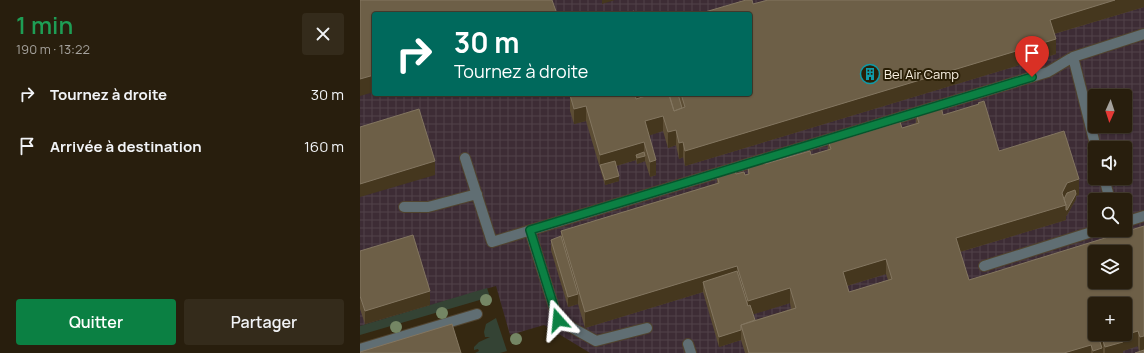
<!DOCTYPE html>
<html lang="fr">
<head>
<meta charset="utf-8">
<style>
  body { margin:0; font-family:Manrope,sans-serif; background:#342b1b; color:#f1f3f6; height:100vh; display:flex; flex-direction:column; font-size:15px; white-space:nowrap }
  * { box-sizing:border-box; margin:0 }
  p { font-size:13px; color:#a5a29d }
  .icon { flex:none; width:22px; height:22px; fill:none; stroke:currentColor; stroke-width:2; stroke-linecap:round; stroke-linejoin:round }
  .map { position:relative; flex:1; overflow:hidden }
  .panel { display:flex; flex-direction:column; background:#281e0d; width:360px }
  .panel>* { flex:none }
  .guide { position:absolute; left:12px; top:12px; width:380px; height:84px; border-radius:4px; box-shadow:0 1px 3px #0004,0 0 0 1px #443c2e; background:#00695c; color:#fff; overflow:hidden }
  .needle { width:26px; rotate:183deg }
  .tools { position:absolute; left:728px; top:89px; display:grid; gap:8px }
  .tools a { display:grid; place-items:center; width:44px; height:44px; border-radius:4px; background:#281e0d; box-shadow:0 1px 3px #0004,0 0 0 1px #443c2e; font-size:20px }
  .pin { position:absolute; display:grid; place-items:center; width:34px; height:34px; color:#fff; margin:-41px -17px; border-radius:50% 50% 50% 0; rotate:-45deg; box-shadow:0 0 4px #0007 }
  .pin .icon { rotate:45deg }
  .me { position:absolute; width:44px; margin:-22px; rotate:342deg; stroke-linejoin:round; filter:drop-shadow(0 0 3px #0008) }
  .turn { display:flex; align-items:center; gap:14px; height:84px; padding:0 16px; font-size:18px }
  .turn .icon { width:52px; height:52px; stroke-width:2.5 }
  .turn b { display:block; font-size:28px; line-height:34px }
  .round { display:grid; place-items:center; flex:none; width:42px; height:42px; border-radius:4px; background:#342b1b }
  .overview { display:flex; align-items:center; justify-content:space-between; height:68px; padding:0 16px }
  h1 { font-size:24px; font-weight:600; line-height:30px; color:#1e9e55 }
  .action { display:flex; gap:8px; margin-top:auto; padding:8px 16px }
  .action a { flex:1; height:46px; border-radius:4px; background:#0b8043; color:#fff; font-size:16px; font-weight:600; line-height:46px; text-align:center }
  .action a+a { background:#342b1b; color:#f1f3f6 }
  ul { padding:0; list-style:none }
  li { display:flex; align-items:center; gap:12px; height:52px; padding:0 16px }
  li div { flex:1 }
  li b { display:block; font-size:15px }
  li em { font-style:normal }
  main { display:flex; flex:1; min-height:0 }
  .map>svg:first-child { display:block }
</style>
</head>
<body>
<main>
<section class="panel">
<div class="overview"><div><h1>1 min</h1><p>190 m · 13:22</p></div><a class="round"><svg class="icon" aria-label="close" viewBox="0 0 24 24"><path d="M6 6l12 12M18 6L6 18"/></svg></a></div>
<ul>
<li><svg class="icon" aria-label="right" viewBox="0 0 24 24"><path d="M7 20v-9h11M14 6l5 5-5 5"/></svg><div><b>Tournez à droite</b></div><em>30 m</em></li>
<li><svg class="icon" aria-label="arrive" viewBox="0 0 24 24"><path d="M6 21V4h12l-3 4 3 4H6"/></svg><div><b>Arrivée à destination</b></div><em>160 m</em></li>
</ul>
<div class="action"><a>Quitter</a><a>Partager</a></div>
</section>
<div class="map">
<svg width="784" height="353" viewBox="0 0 784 353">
  <defs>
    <pattern id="industrial-grid" width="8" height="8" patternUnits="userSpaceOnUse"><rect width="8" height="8" fill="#3d2c35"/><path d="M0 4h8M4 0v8" fill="none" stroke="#504148"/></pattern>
  </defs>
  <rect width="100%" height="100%" fill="#352811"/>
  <path fill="url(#industrial-grid)" fill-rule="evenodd" d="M0 0H784V353H230L184 325 150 335 136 286 0 326ZM14 14H390V94H14ZM735 96H765V126H735ZM735 148H765V178H735ZM735 200H765V230H735ZM735 252H765V282H735ZM735 304H765V334H735Z"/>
  <path fill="#344334" d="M127 288 130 297 0 335V326Z
    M136 318 147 351 140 353H115L119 351 118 349 114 350V347L119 342 130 337H125L124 332 126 324Z"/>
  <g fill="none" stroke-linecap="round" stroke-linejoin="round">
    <defs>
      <path id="minor" d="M713 57 736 148
        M105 158 132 242 688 72 713 57 784 34
        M744 178 750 200
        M44 207H68L117 194
        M765 222 784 216
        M170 231 198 320 236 341 287 328
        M624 266 738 230
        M328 344 331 353
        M0 349 117 314"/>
    </defs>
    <use href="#minor" stroke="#51442f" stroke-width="12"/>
    <use href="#minor" stroke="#606e73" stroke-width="10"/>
  </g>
  <g fill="#748664">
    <circle cx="126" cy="300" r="6"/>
    <circle cx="82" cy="313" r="6"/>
    <circle cx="36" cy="327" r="6"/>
    <circle cx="156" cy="339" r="6"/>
  </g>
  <path fill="#5c4d34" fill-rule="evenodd" d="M393 4 784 7 694 34 696 54 325 166 323 157 319 159 316 145 308 148 303 131 289 135 296 175 290 177 285 161 277 164 276 160 256 166 259 181 245 185 226 121 214 124 210 111V95L288 94V95H309L311 94H390V14H345V12Z
    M618 103 639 151 719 195 716 196V199L707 215 706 216V220L600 252 609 280 784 226V353L779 352 778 346 763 351V353H385L381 340 359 347 343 292 225 328 218 304 208 307 191 250V240L201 236V231L357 183V176L376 174 385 175 388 174V168L451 155 468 150V141H477L542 128 556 123V113L583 115 618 105ZM526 274 528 280 489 292 487 286ZM430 303 431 309 395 320 393 314Z
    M0 251 70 305 5 324 0 309Z"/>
  <path fill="#45371e" d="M242 0H255L242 4Z
    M755 0H784V7L690 35V20Z
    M696 39V54L325 166V151Z
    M14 75V92L0 96V79Z
    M275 94H288V105L275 109Z
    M226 106V121L214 124V109Z
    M303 116V131L285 137V121Z
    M316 130V145L308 148V132Z
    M284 142V156H285V161L277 164V158L276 155V160L242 170 240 165V155Z
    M323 142V157L319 159V143Z
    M296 160V175L290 177V162Z
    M75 161V175L0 197V184Z
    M259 176V181L245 185V180Z
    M719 179V195L716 196V199L707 215 706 216V220L596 253V238L702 193 707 183Z
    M526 259V274L483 287V272Z
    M377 266V281L343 282V292L225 328V312Z
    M430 288V303L388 316V301Z
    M70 291V305L5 324V311Z
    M218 294V304L208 307V297Z
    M381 330V340L359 347V337Z
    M778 331V346L763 351V353H745V347L761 336Z
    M784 336V351L780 352V337Z
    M743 341V353H733V351L740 342Z
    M731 345V353H704Z"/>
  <path fill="#6d5f47" stroke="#837660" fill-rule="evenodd" d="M0 0H192L197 14H14V75L0 79Z
    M386 0H392L393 4 408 0H755L690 20 696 39 325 151 323 142 319 143 316 130 308 132 303 116 285 121 296 160 290 162 284 142 240 155 226 106 214 109 210 95 214 94H275L276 99 292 94H309L314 111 325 107 321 94H390V14H346L345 12Z
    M274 11 275 14H264Z
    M311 94H318L322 108 314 111 309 95Z
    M624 101 639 151 704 131 719 179 707 183 702 193 706 205 596 238 609 280 784 226V336L780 337 778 331 761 336 763 342 745 347 743 341 740 342 742 348 733 351 731 345 704 353H389L381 325 436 308 430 288 388 301 377 266 225 312 201 231 359 183 357 176 375 171 376 174 384 172 385 175 389 174 388 168 404 162 405 164 450 151 451 155 471 149 468 141 476 138 477 141 540 122 542 128 559 123 556 113 581 106 583 115 619 104 618 103ZM735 252H765V282H735ZM526 259 532 279 489 292 483 272ZM735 304H765V334H735Z
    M59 109 75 161 0 184V127Z
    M284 152 285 156 277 158 276 155Z
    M255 161 259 176 245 180 240 165Z
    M715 190 716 194 707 210H706V205L704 199 707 193Z
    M53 235 70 291 5 311 0 296V251Z
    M201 236 218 294 208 297 191 240Z
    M377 271 388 306 390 305 395 320 381 325V330L359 337 343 282Z
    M92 324 101 353H0V352Z
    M784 350V353H775Z"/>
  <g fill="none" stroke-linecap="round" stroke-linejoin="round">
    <defs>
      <path id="route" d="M198 320 170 230 672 77"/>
    </defs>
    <use href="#route" stroke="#07532c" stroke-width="10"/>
    <use href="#route" stroke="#0b8043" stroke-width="7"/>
  </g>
  <defs>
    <symbol id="building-ring" viewBox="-11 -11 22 22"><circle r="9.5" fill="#2a1f07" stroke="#0f9aa8" stroke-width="1.5"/><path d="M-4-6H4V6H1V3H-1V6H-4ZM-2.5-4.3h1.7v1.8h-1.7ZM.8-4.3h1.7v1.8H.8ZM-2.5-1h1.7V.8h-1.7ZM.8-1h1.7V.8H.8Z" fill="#0f9aa8"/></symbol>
  </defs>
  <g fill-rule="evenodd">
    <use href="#building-ring" x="499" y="63" width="22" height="22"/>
  </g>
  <g text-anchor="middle" stroke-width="4" stroke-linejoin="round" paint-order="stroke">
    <g font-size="13" fill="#faf2e4" stroke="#2a1f07" text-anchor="start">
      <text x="524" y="79">Bel Air Camp</text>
    </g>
  </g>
</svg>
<div class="tools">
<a><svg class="needle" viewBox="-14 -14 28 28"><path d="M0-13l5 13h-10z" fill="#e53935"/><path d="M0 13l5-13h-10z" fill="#a5a29d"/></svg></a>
<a><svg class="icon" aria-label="sound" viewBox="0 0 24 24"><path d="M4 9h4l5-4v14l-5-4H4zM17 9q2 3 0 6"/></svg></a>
<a><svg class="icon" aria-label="search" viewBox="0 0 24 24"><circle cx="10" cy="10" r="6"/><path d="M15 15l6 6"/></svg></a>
<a><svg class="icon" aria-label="layers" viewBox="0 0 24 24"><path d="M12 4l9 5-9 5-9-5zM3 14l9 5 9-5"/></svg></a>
<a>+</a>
</div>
<div class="pin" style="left:672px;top:77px;background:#d93025"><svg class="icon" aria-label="arrive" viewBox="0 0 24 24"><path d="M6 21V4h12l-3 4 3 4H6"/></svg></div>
<svg class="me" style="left:198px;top:320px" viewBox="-20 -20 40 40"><path d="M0-17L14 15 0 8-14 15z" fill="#0b8043" stroke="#fff" stroke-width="4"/></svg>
<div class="guide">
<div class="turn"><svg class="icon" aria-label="right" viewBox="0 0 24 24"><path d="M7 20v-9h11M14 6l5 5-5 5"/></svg><div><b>30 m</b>Tournez à droite</div></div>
</div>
</div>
</main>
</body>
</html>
